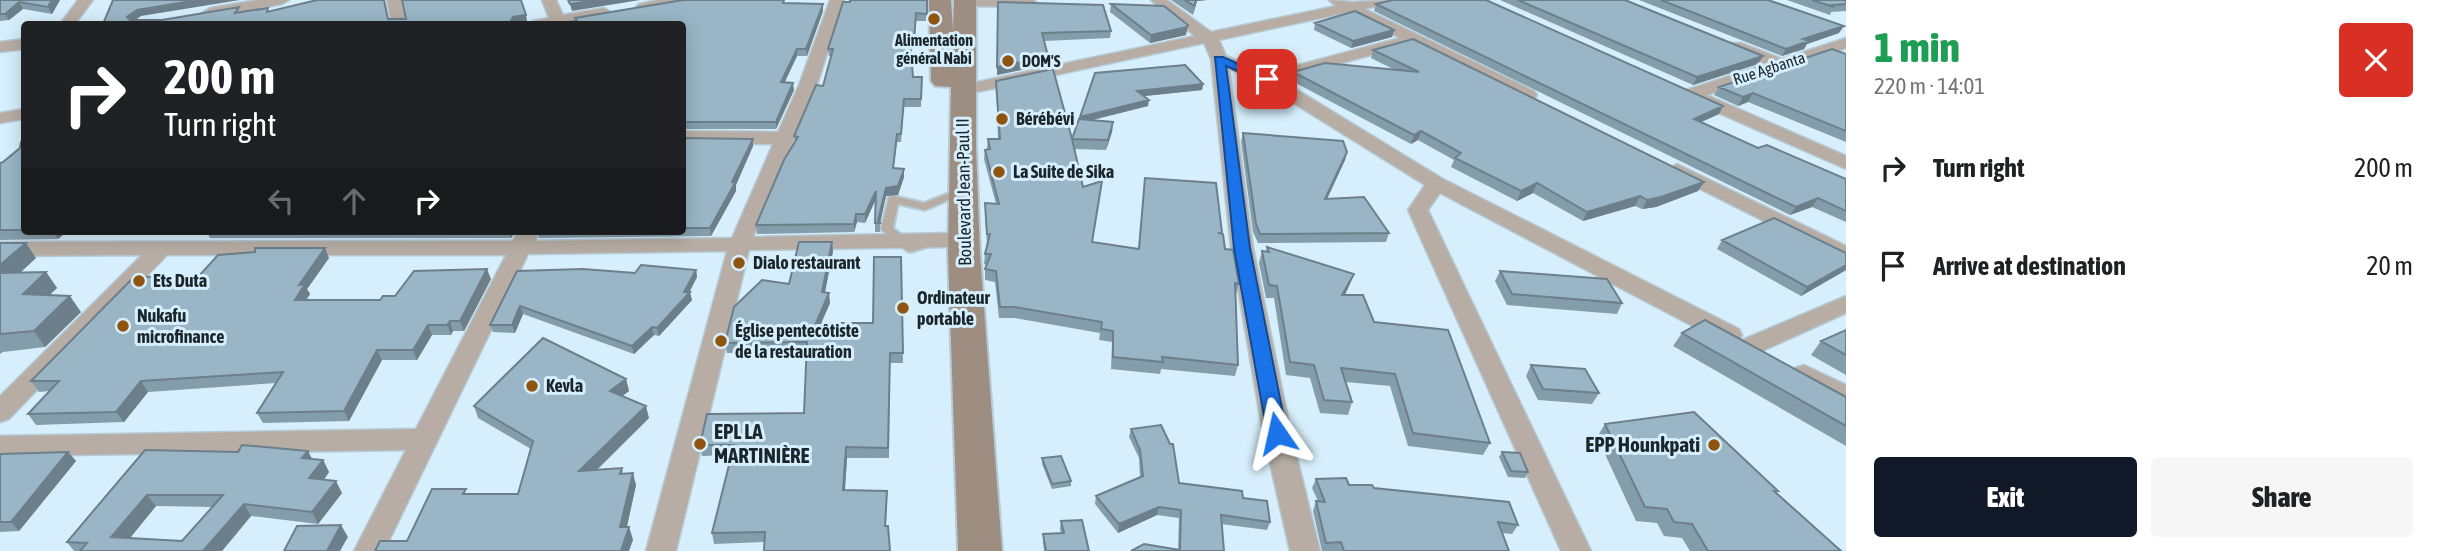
<!DOCTYPE html>
<html lang="en">
<head>
<meta charset="utf-8">
<style>
  body { margin:0; font-family:"Asap Condensed",sans-serif; background:#f6f6f6; color:#202124; height:100vh; display:flex; flex-direction:column; font-size:26px; white-space:nowrap }
  * { box-sizing:border-box; margin:0 }
  p { font-size:23px; color:#757577 }
  .icon { flex:none; width:38px; height:38px; fill:none; stroke:currentColor; stroke-width:2; stroke-linecap:round; stroke-linejoin:round }
  .map { position:relative; flex:1; overflow:hidden }
  .drawer { display:flex; flex-direction:column; background:#fff; width:595px }
  .drawer>* { flex:none }
  .banner { position:absolute; left:21px; top:21px; width:665px; height:214px; border-radius:7px; box-shadow:0 4px 18px #0003; background:#202124; color:#fff; overflow:hidden }
  .pin { position:absolute; display:grid; place-items:center; width:60px; height:60px; color:#fff; margin:-30px; border-radius:14px; box-shadow:0 4px 10px #0006 }
  .me { position:absolute; width:77px; margin:-38px; rotate:349deg; stroke-linejoin:round; filter:drop-shadow(0 0 5px #0008) }
  .turn { display:flex; align-items:center; gap:24px; height:147px; padding:0 28px; font-size:32px }
  .turn .icon { width:91px; height:91px; stroke-width:2.5 }
  .turn b { display:block; font-size:49px; line-height:60px }
  .lanes { display:flex; align-items:center; height:66px; padding:0 28px; background:#0003; justify-content:center; gap:35px; direction:ltr }
  .lanes .off { opacity:.35 }
  .round { display:grid; place-items:center; flex:none; width:74px; height:74px; border-radius:7px; background:#f6f6f6 }
  .headline { display:flex; align-items:center; justify-content:space-between; height:119px; padding:0 28px }
  h1 { font-size:42px; font-weight:800; line-height:52px; color:#1e9e55 }
  .primary-button { display:flex; gap:14px; margin-top:auto; padding:14px 28px }
  .primary-button a { flex:1; height:80px; border-radius:7px; background:#111827; color:#fff; font-size:28px; font-weight:800; line-height:80px; text-align:center }
  .primary-button a+a { background:#f6f6f6; color:#202124 }
  ul { padding:0; list-style:none }
  li { display:flex; align-items:center; gap:21px; height:98px; padding:0 28px }
  li div { flex:1 }
  li b { display:block; font-size:26px }
  li em { font-style:normal }
  main { display:flex; flex:1; min-height:0 }
  .map>svg:first-child { display:block }
</style>
</head>
<body>
<main>
<div class="map">
<svg width="1846" height="551" viewBox="0 0 1846 551">
  <rect width="100%" height="100%" fill="#d7effc"/>
  <g fill="none" stroke-linecap="round" stroke-linejoin="round">
    <defs>
      <path id="service" d="M949 193 955 196 953 198 925 210 898 204 893 228 913 244 929 239 935 243 933 245 911 252 907 251 881 229 889 197 893 196 924 203Z"/>
      <path id="minor" d="M78 0H93L75 24H60Z
        M257 0H289L282 4 210 18 202 13 210 8Z
        M387 0H401L406 24H392Z
        M542 0H556L563 15 604 8 612 13C597 26 550 24 531 24L533 21 549 18Z
        M658 0H690L683 4 644 12 636 7 639 4Z
        M830 0H844L817 85 753 237 950 233 958 235 961 240 958 245 950 247 749 250 676 551H646L727 251 528 254 384 551H354L406 450 0 456V436L416 429 506 255H167L9 419 0 422V396L142 255 0 256V242L513 241 518 231H540L535 241 732 238 773 144 682 143V131L778 132 799 85Z
        M960 0H1034L1036 3 1029 7 966 6 961 5Z
        M1151 0H1167L1211 32 1336 6 1329 0 1353 2 1392 0 1390 3 1365 9 1534 91 1537 95 1534 99H1522L1409 42 1407 45 1281 80 1443 179 1739 329 1742 335 1739 341 1730 343 1721 341 1440 193 1428 210 1591 551H1561L1408 210 1425 185 1261 83 1229 69 1253 248 1291 433 1320 551H1290L1263 433 1231 248 1211 59 1204 43 963 95 954 90 963 85 1195 36ZM1349 12 1400 38 1268 73 1226 56 1219 40Z
        M1846 38V48L1707 95 1846 156V169L1689 100 1683 94 1686 90 1766 64 1729 49 1727 46 1729 43H1741L1782 59Z
        M24 39V49L0 52V42Z
        M24 109V119L0 123V113Z
        M1677 164 1846 246V262L1670 174 1667 170Z
        M1846 296V313L1760 352 1751 354 1742 352 1739 346 1742 340Z
        M1804 365 1846 385V406L1795 380 1791 374 1795 368Z"/>
      <path id="secondary" d="M929 0H951L953 30 954 0H976V146L980 253 1002 551H958L948 253 951 87 935 86 931 81Z"/>
    </defs>
    <use href="#service" stroke="#b5cbd7" stroke-width="4"/>
    <use href="#minor" stroke="#b5cbd7" stroke-width="3"/>
    <use href="#secondary" stroke="#b5cbd7" stroke-width="4"/>
    <use href="#service" fill="#b7ada4" fill-rule="evenodd"/>
    <use href="#minor" fill="#b7ada4" fill-rule="evenodd"/>
    <use href="#secondary" fill="#9e8e82" fill-rule="evenodd"/>
  </g>
  <path fill="#849daa" fill-rule="evenodd" d="M0 0H60L52 14 23 9 9 20 0 21Z
    M1171 0H1207L1197 1 1193 15Z
    M1500 0H1625L1763 56 1758 64 1693 85Z
    M1639 0H1768L1839 33 1807 44 1804 49 1782 56Z
    M1787 0H1846V11L1831 12 1830 15Z
    M850 2 927 14V21H916L914 48H911L913 77H922L921 107H904L901 142H897L894 168 904 177 898 195 886 196 880 223V232H875V200L865 223 857 222 854 232 757 234 756 225 795 142 794 136 823 86 831 56H829L828 49Z
    M998 2 1111 31 1110 38 1044 41 1048 56V64L997 75Z
    M785 3 823 4V11L807 56H797L785 82 794 90 776 129H682V24Z
    M1111 4 1186 35 1150 43 1110 12Z
    M1376 4 1723 106 1719 114 1701 122 1758 148 1846 179V222L1812 207 1790 215 1374 11Z
    M1315 23 1394 30 1392 37 1351 48 1314 30Z
    M1373 50 1704 182 1698 191 1656 207 1642 209 1635 206 1583 221 1533 193 1517 201 1451 167 1454 160 1418 140 1411 144 1290 80 1293 72 1395 70 1371 58Z
    M1846 54V142L1748 102 1738 106 1714 95 1719 87Z
    M1293 59 1292 64 1270 70 1262 66 1263 61Z
    M1095 73 1203 84 1202 90 1143 96 1148 106 1092 120 1113 122 1112 132 1106 150 1074 149 1092 242 1138 249 1145 178 1222 233 1225 249 1239 284 1236 294 1238 365 1235 376 1161 369 1160 374 1111 369 1112 342 1099 340 1100 333 1014 318H999L995 282 985 280V269L987 265 984 264 985 254 987 245 985 214V203L996 204 984 159 985 150 987 149 988 139H998L996 81 1072 139 1080 119Z
    M1243 133 1347 152 1345 160 1326 199 1389 233 1386 242 1258 243 1253 232 1241 141Z
    M682 138 753 146 736 185V191L711 236 539 238 537 231H682Z
    M24 142V231H81L76 234 63 235 58 239 0 240V163L3 162 20 148Z
    M206 231H516L511 238H210Z
    M1722 240 1846 253V270L1801 296 1717 249Z
    M0 243 36 258 21 272H46L57 288 49 295 81 312 45 347 3 352 0 354Z
    M1267 247 1354 274 1349 286 1345 295 1374 322 1490 443 1483 455 1408 446 1390 386 1346 382 1352 402 1348 415 1320 413 1310 378 1286 375 1274 298H1266L1259 263 1262 251H1266Z
    M833 251 825 292 830 303 821 323H873L901 257 903 363H890L889 458H847L845 490 887 491 886 526 764 542 714 544 712 533 732 455 702 456 700 445 804 413 807 352 727 353 725 343 789 284Z
    M329 258 307 289 310 294 306 300H380L395 296 491 279 464 331H453L451 335H432L417 360H382L349 421 263 423 257 413 276 383 148 392 124 422 36 425 28 414 49 391 39 392 31 381 199 276Z
    M696 270 697 277 689 292 692 300 659 336 654 335 634 354 523 314 515 333 493 332 490 325 517 271 635 273Z
    M1500 271 1622 303 1617 314 1507 305 1495 281Z
    M1846 330V375L1811 355 1821 341Z
    M1682 333 1846 397V446L1673 346Z
    M1531 365 1599 393 1592 404 1538 400 1526 376Z
    M626 379 629 391 622 396 649 418 597 470 622 468 623 474 636 485 627 527H629L633 540 468 494H518L531 449 478 418 474 406Z
    M1605 424 1778 491 1776 493 1841 551H1690L1682 538 1664 536 1657 523 1636 521 1597 437Z
    M1131 429 1179 483 1243 498 1270 522 1267 530 1221 524 1224 551 1178 550 1179 518 1157 515 1118 533 1095 504 1096 496 1140 477 1139 458 1129 437Z
    M145 450 238 452 308 451 312 459 323 460 329 472 324 480 342 493 318 524 251 516 222 551H74L67 542ZM156 506 213 507 182 541 130 538Z
    M68 452 76 461 19 531 0 532V454Z
    M1502 452 1528 472 1525 478 1508 477 1499 457Z
    M1042 458 1071 481V486L1052 489 1042 464Z
    M1316 479 1374 488 1518 525 1512 534 1502 533 1509 551H1322L1313 511 1316 501H1318L1312 488Z
    M1061 521 1089 551H1044L1043 542V534L1061 533 1060 529Z"/>
  <path fill="#6c7f8b" d="M52 0H60L52 14 48 7Z
    M198 0H240L141 16 130 24 127 17 137 10Z
    M598 0H640L572 11 570 4Z
    M1196 0H1207L1197 1 1193 15Z
    M19 2 23 9 9 20 5 14Z
    M823 4V11L807 56 806 49Z
    M526 15 527 21 514 24H509L513 17Z
    M1188 25 1186 35 1150 43 1151 35Z
    M1844 26 1839 33 1807 44 1804 49 1782 56 1786 49 1803 39Z
    M1394 30 1392 37 1351 48 1353 41Z
    M797 49V56L781 89V82Z
    M1048 56V64L997 75V67Z
    M1763 56 1758 64 1693 85 1697 77Z
    M1293 59 1292 64 1270 70 1271 65Z
    M793 83 794 90 776 129V122Z
    M1203 84 1202 90 1136 97 1137 91Z
    M1753 93 1748 102 1738 106 1743 97Z
    M1149 100 1148 106 1080 123V117Z
    M1723 106 1719 114 1690 127 1694 119Z
    M1113 122 1112 132 1106 150 1108 140Z
    M1421 131 1418 140 1411 144 1414 135Z
    M753 139V146L736 185V191L711 236 710 228Z
    M1347 152 1345 160 1323 208 1325 199Z
    M904 169V177L898 195 886 196 880 223 878 220 886 188Z
    M1704 182 1698 191 1656 207 1642 209 1647 200Z
    M1537 183 1533 193 1517 201 1521 191Z
    M876 191V199L865 223V214Z
    M1640 196 1635 206 1583 221 1587 212Z
    M1818 198 1812 207 1790 215 1796 207Z
    M856 214 857 222 854 232V224Z
    M53 231H60L63 235 58 239Z
    M509 231H516L511 238Z
    M832 242 833 251 823 302 822 292Z
    M26 243 36 258 2 289 0 287V265Z
    M325 248 329 258 307 289 310 294 300 310 295 300 299 285Z
    M1846 265V270L1801 296 1807 287Z
    M487 269 491 279 464 331 460 321Z
    M696 270 697 277 688 295 690 292 692 300 659 336 657 328 684 292Z
    M46 272 57 288 34 310 23 294Z
    M1354 274 1349 286 1338 307 1342 295Z
    M829 293 830 303 817 333 816 323Z
    M70 296 81 312 45 347 34 331Z
    M520 306 523 314 515 333 512 325Z
    M450 321 453 331 451 335 447 325Z
    M428 325 432 335 417 360 413 350Z
    M652 327 654 335 634 354 632 346Z
    M377 350 382 360 349 421 344 411Z
    M626 379 629 391 613 403 610 391Z
    M141 381 148 392 124 422 116 412Z
    M646 406 649 418 583 483 579 471Z
    M846 447 847 458 844 501 843 490Z
    M308 451 314 463 302 458Z
    M68 452 76 461 19 531 11 522Z
    M323 460 329 472 316 490 309 478Z
    M633 473 636 485 624 539 620 527Z
    M336 481 342 493 318 524 312 512Z
    M147 495 156 506 121 549 111 537Z
    M244 504 251 516 222 551H203Z
    M1159 507 1157 515 1118 533 1119 524Z
    M341 525 348 537 340 551H327Z
    M629 527 633 540 629 551H621Z"/>
  <path fill="#9ab6c6" stroke="#6c7f8b" stroke-width="2" fill-rule="evenodd" d="M0 0H52L48 7 19 2 5 14H0Z
    M113 0H198L137 10 127 17 130 20H162L239 7 235 13 268 8 267 12 317 0H384L388 19H406L402 0H521L526 15 513 17 509 24H103Z
    M568 0H598L570 4Z
    M683 0H784L783 3 823 4 806 49H797L781 82 793 83 776 122H682V24H559V23L577 21 575 18Z
    M850 0H927V14L916 13 914 41H910L913 77H922L921 99H904L901 134H897L893 168 904 169 898 186 886 188 878 220 880 223H875L876 191 865 214H856L854 224 756 225 784 160 798 137 794 136 816 85 823 86 833 49H828L843 2H850Z
    M1185 0H1196L1194 6Z
    M1393 0H1486L1723 106 1694 119 1758 148 1767 145 1846 179V211L1818 198 1796 207 1376 4Z
    M1518 0H1625L1763 56 1697 77Z
    M1661 0H1768L1844 26 1803 39 1809 41 1786 49Z
    M1812 0H1846V4L1832 5 1834 7Z
    M998 2 1103 5 1111 31 1042 33 1048 56 997 67Z
    M1111 4 1164 6 1188 25 1187 27 1151 35Z
    M1355 11 1394 30 1353 41 1315 23Z
    M1413 39 1704 182 1661 197 1647 200 1640 196 1587 212 1537 183 1521 191 1455 158 1461 153 1421 131 1414 135 1293 72 1325 63 1419 72 1373 50Z
    M1832 49 1846 54V131L1753 93 1743 97 1719 87Z
    M1268 51 1293 59 1271 65 1263 61Z
    M1185 65 1203 84 1137 91 1149 100 1080 117 1095 73Z
    M1053 69 1072 139 1079 119 1113 122 1108 140 1072 139 1083 187 1102 181 1092 242 1139 249 1145 178 1216 183 1222 233H1218L1223 234 1225 249 1233 250 1239 284 1235 283 1238 365 1162 357 1163 362 1113 357V331L1101 329 1102 322 1014 307H1000L996 271 985 269 991 254H985L990 234H987L985 203 999 204 985 150 990 149 988 139H1000L996 81Z
    M1243 133 1343 141 1347 152 1325 199 1364 197 1389 233 1260 234 1256 224Z
    M682 138 753 139 732 182 735 183 710 228H682Z
    M21 142H24V230H0V163L3 162 20 148Z
    M1774 218 1846 253V265L1807 287 1722 240Z
    M799 242H832L822 292 829 293 816 323H873L874 257H901L903 353H890L888 448 846 447 843 490 887 491 885 526H888L890 551H764L765 532 712 533 734 445H700L707 414 804 413 807 342 725 343 734 307 762 280 789 284Z
    M0 243H26L0 265Z
    M1267 247 1354 274 1342 295H1363L1374 322 1448 330 1490 443 1413 433 1395 374 1341 368 1352 402 1324 400 1314 365 1290 362 1277 286 1269 285 1262 251 1269 252Z
    M255 248H325L299 285 305 284 295 300H380L383 296H395L414 271 487 269 460 321H450L447 325H428L413 350H377L344 411 257 413 283 372 141 381 116 412 28 414 59 381H31L134 277 199 276 218 255 255 252Z
    M641 265 696 270 684 292H690L657 328 652 327 632 346 520 306 512 325H490L517 271 583 269 635 273Z
    M1500 271 1607 279 1622 303 1512 294Z
    M46 272 23 294 70 296 34 331 0 334V273Z
    M1705 320 1846 397V426L1682 333Z
    M1846 330V355L1821 341Z
    M543 338 626 379 610 391 646 406 579 471 622 468 620 474 633 473 620 527H629L621 551H375L380 541H407L432 489H466L463 494H518L533 441 474 406Z
    M1531 365 1585 369 1599 393 1543 389Z
    M1694 412 1778 491H1774L1841 551H1708L1692 524 1674 522 1667 509 1645 507 1605 424Z
    M1161 425 1170 444H1173L1179 483 1242 491 1243 498 1267 501 1270 522 1221 515 1224 551H1131L1144 544 1180 550 1181 510 1159 507 1119 524 1096 496 1143 476 1140 450 1131 429Z
    M242 445 308 451 302 458 323 460 309 478 336 481 312 512 244 504 203 551H80L87 543 67 542 145 450 238 452ZM147 495H223L182 541 111 537Z
    M68 452 11 522H0V454Z
    M1502 452 1520 453 1528 472 1511 471Z
    M1061 456 1071 481 1052 484 1042 458Z
    M1346 478 1349 485H1372L1374 488 1509 502 1518 525 1498 522 1509 551H1344L1341 542 1326 543 1316 501 1325 502 1316 479Z
    M1082 520 1089 551H1046L1043 534 1064 533 1061 521Z
    M341 525 327 551H284L297 526Z"/>
  <path fill="#1a73e8" stroke="#114b97" stroke-width="2" d="M1215 57H1223L1273 79 1262 82 1226 66 1250 248 1287 433 1284 438H1270L1267 433 1234 248Z"/>
  <g fill="#8e5410" stroke="#d7effc" stroke-width="2.5">
    <circle cx="934" cy="19" r="7"/>
    <circle cx="1008" cy="61" r="7"/>
    <circle cx="1002" cy="119" r="7"/>
    <circle cx="999" cy="172" r="7"/>
    <circle cx="739" cy="263" r="7"/>
    <circle cx="139" cy="281" r="7"/>
    <circle cx="903" cy="308" r="7"/>
    <circle cx="123" cy="326" r="7"/>
    <circle cx="721" cy="341" r="7"/>
    <circle cx="532" cy="386" r="7"/>
    <circle cx="700" cy="444" r="7"/>
    <circle cx="1714" cy="445" r="7"/>
  </g>
  <g text-anchor="middle" stroke-width="6" stroke-linejoin="round" paint-order="stroke">
    <g font-size="16" font-weight="bold" fill="#1b262c" stroke="#d7effc">
      <text x="934" y="46">Alimentation<tspan x="934" dy="18">général Nabi</tspan></text>
      <text x="1022" y="67" text-anchor="start">DOM'S</text>
    </g>
    <g font-size="16" fill="#1b262c" stroke="#d7effc">
      <text transform="translate(1769 68) rotate(-18)" y="6">Rue Agbanta</text>
    </g>
    <g font-size="18" font-weight="bold" fill="#1b262c" stroke="#d7effc" text-anchor="start">
      <text x="1016" y="125">Bérébévi</text>
      <text x="1013" y="178">La Suite de Sika</text>
      <text x="753" y="269">Dialo restaurant</text>
      <text x="153" y="287">Ets Duta</text>
      <text x="917" y="304">Ordinateur<tspan x="917" dy="21">portable</tspan></text>
      <text x="137" y="322">Nukafu<tspan x="137" dy="21">microfinance</tspan></text>
      <text x="735" y="337">Église pentecôtiste<tspan x="735" dy="21">de la restauration</tspan></text>
      <text x="546" y="392">Kevla</text>
    </g>
    <g font-size="18" fill="#1b262c" stroke="#d7effc">
      <text transform="translate(964 192) rotate(-91)" y="6">Boulevard Jean-Paul II</text>
    </g>
    <g font-size="21" font-weight="bold" fill="#1b262c" stroke="#d7effc" text-anchor="start">
      <text x="714" y="439">EPL LA<tspan x="714" dy="24">MARTINIÈRE</tspan></text>
      <text x="1700" y="452" text-anchor="end">EPP Hounkpati</text>
    </g>
  </g>
</svg>
<div class="pin" style="left:1267px;top:79px;background:#d93025"><svg class="icon" aria-label="arrive" viewBox="0 0 24 24"><path d="M6 21V4h12l-3 4 3 4H6"/></svg></div>
<svg class="me" style="left:1277px;top:433px" viewBox="-20 -20 40 40"><path d="M0-17L14 15 0 8-14 15z" fill="#1a73e8" stroke="#fff" stroke-width="4"/></svg>
<div class="banner">
<div class="turn"><svg class="icon" aria-label="right" viewBox="0 0 24 24"><path d="M7 20v-9h11M14 6l5 5-5 5"/></svg><div><b>200 m</b>Turn right</div></div>
<div class="lanes"><svg class="icon off" aria-label="left" viewBox="0 0 24 24"><path d="M17 20v-9H6M10 6l-5 5 5 5"/></svg><svg class="icon off" aria-label="ahead" viewBox="0 0 24 24"><path d="M12 20V5M6 11l6-6 6 6"/></svg><svg class="icon" aria-label="right" viewBox="0 0 24 24"><path d="M7 20v-9h11M14 6l5 5-5 5"/></svg></div>
</div>
</div>
<section class="drawer">
<div class="headline"><div><h1>1 min</h1><p>220 m · 14:01</p></div><a class="round" style="background:#d93025;color:#fff"><svg class="icon" aria-label="close" viewBox="0 0 24 24"><path d="M6 6l12 12M18 6L6 18"/></svg></a></div>
<ul>
<li><svg class="icon" aria-label="right" viewBox="0 0 24 24"><path d="M7 20v-9h11M14 6l5 5-5 5"/></svg><div><b>Turn right</b></div><em>200 m</em></li>
<li><svg class="icon" aria-label="arrive" viewBox="0 0 24 24"><path d="M6 21V4h12l-3 4 3 4H6"/></svg><div><b>Arrive at destination</b></div><em>20 m</em></li>
</ul>
<div class="primary-button"><a>Exit</a><a>Share</a></div>
</section>
</main>
</body>
</html>
